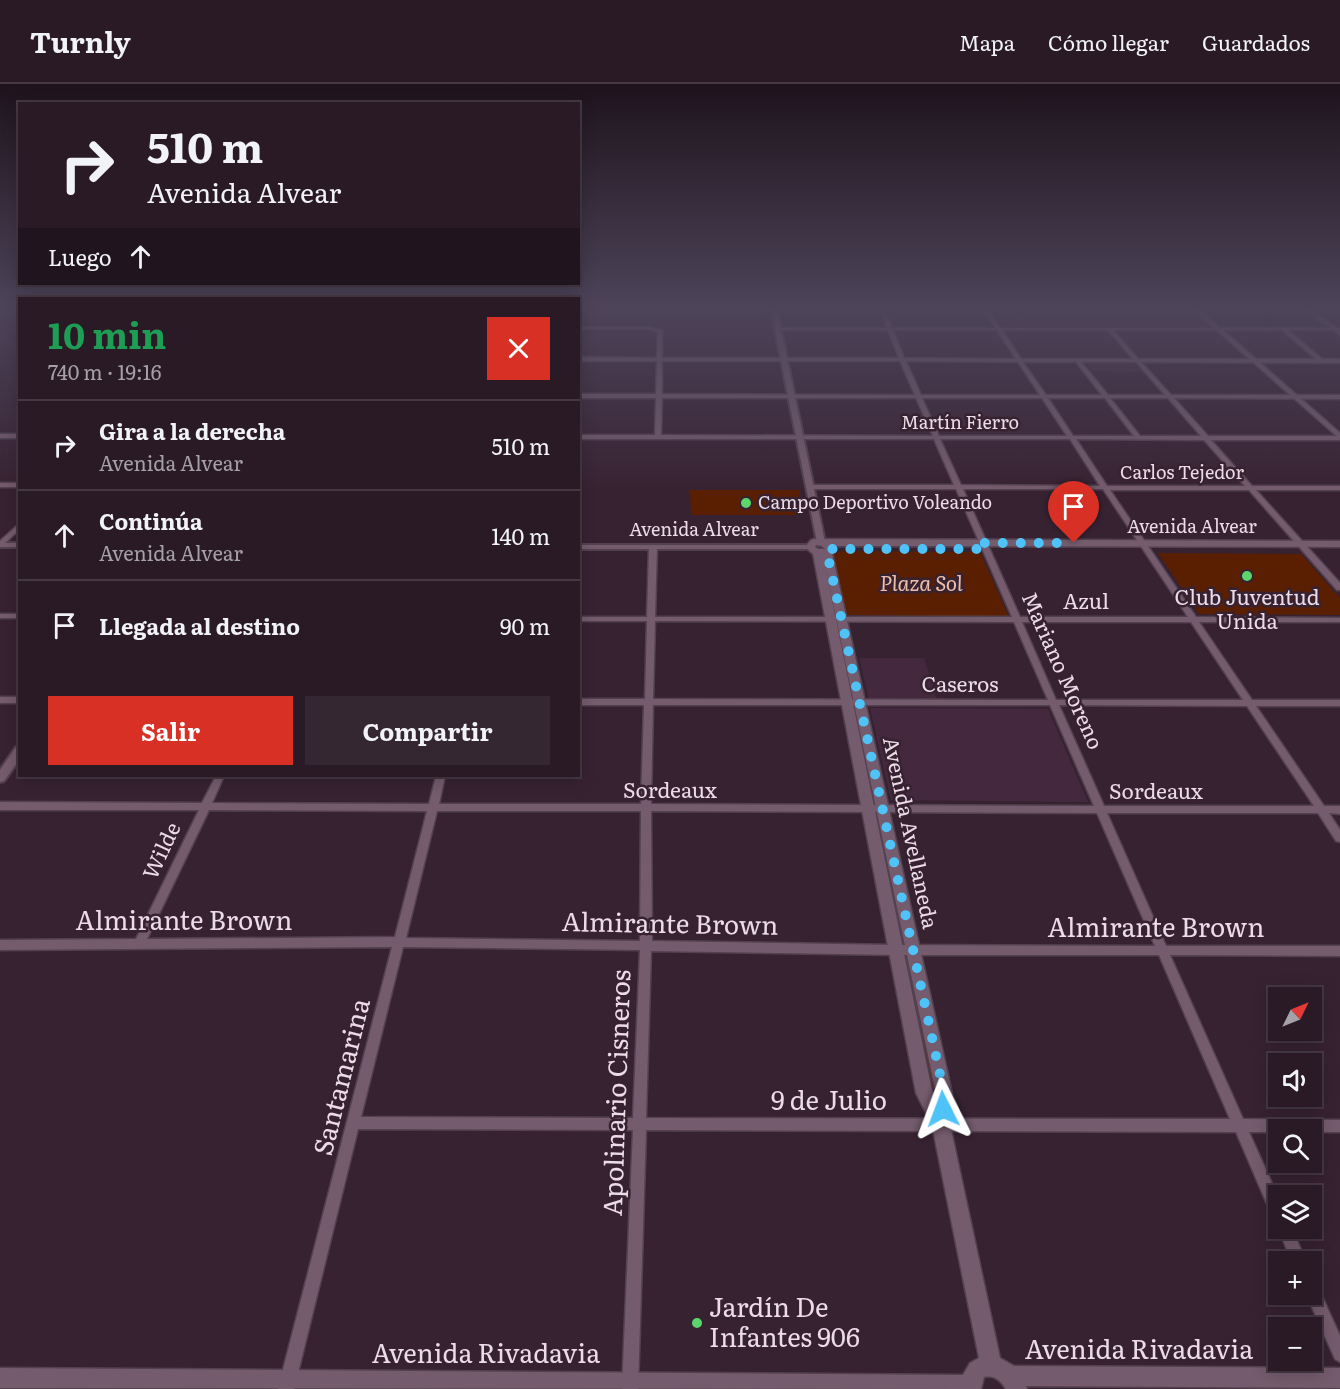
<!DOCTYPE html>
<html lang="es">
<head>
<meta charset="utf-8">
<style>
  body { margin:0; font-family:Literata,serif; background:#352732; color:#f1f3f6; height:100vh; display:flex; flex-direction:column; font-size:22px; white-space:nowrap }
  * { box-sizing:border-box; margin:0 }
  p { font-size:20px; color:#a5a1a7 }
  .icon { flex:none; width:33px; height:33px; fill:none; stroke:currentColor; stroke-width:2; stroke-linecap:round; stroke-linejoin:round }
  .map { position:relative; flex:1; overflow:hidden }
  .details { position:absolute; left:18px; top:213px; width:562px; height:480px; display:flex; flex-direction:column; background:#291a26; border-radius:0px; box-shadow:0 3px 15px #0003,0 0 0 2px #453843 }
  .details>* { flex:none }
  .top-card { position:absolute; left:18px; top:18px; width:562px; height:183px; border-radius:0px; box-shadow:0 3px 15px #0003,0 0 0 2px #453843; background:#291a26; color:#f1f3f6; overflow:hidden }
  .needle { width:39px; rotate:47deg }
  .tools { position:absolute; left:1268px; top:903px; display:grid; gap:12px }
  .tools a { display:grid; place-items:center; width:54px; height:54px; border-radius:0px; background:#291a26; box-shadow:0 3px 15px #0003,0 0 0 2px #453843; font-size:30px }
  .pin { position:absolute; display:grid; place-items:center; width:51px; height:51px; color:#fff; margin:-62px -26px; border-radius:50% 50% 50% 0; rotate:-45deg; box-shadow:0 0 6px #0007 }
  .pin .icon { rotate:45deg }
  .me { position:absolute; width:66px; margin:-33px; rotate:357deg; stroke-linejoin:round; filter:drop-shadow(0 0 4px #0008) }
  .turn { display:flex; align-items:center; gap:21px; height:126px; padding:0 30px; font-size:27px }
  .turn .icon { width:78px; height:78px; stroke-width:2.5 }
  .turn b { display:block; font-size:42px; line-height:51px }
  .then { display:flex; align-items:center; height:57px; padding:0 30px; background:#0003; gap:12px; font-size:22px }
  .round { display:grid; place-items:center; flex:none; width:63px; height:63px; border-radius:0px; background:#352732 }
  .overview { display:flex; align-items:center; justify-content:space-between; height:102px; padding:0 30px }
  h1 { font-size:36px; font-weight:700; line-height:45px; color:#1e9e55 }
  .cta { display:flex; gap:12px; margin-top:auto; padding:12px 30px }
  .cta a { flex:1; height:69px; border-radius:0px; background:#d93025; color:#fff; font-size:24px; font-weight:700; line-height:69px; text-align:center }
  .cta a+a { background:#352732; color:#f1f3f6 }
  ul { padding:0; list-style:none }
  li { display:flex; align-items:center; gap:18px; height:90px; padding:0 30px; border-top:2px solid #453843 }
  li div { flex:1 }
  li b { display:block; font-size:22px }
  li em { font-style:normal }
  header { display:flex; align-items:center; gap:36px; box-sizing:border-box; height:84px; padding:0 30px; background:#291a26; border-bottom:2px solid #453843 }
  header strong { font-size:28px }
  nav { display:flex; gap:33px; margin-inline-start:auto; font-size:21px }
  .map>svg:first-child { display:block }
</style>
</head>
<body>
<header>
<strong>Turnly</strong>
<nav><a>Mapa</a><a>Cómo llegar</a><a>Guardados</a></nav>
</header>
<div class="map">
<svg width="1340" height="1305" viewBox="0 0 1340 1305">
  <rect width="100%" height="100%" fill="#372232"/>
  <path fill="#44293e" d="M992 226H1192L1214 243H1004Z
    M1085 278 1134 279 1142 288 1092 287Z
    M859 574H924L937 615H869Z
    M870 624 1048 625 1088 718 891 716Z"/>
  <path fill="#5a1f01" d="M690 406H799L804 431H691Z
    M841 467 980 468 1009 533 847 531 832 470Z
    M1158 469 1301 470 1340 514V531L1199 530Z
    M904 874H910L941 1022H934Z"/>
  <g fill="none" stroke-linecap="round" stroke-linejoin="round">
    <defs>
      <path id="minor" d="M881 226H885L892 244H995L984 226H988L1000 244H1340V246H1288L1322 275H1340V279L1141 278 1171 311H1340V315L1174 314 1208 352H1340V356H1211L1252 402H1340V406H1256L1340 499V506H1337L1249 406H1110L1196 533 1340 534V538H1199L1252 616H1340V622H1256L1324 722H1340V730L1329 729 1340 746V758L1336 757 1318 729H1107L1166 862H1340V872L1170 871 1243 1035 1340 1036V1048H1311V1046H1278V1048H1249L1278 1113V1136L1273 1134 1236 1048 646 1046 638 1305H622L633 1046 358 1045 294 1305H278L392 863 0 866V856L136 855 199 726H0V718L202 719 216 692H224L212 719 429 720 436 692H445L439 720H641L644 621H579V615H645L647 537H579V533H647L649 463 653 461 657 463 655 533H1012L956 405H809L806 403 809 401H954L934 355H579V351H655L656 314H579V310H656L657 277H579V273L657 274 658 248 649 245H579V243H649L662 246V274H899L888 246H777L775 245 777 244H887ZM893 246H997L1016 275 904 274ZM1002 246H1108L1133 275H1021ZM1113 246H1282L1316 275H1138ZM662 277H900L915 311 662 310ZM906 277 1018 278 1040 311H921ZM1023 278H1076L1102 311H1046ZM1081 278H1136L1165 311H1108ZM662 314H916L933 352 661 351ZM922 314H1042L1067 352H939ZM1048 314H1105L1134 352H1073ZM1110 314H1168L1201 352H1140ZM940 355H1070L1100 402 961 401ZM1076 355 1204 356 1245 402H1107ZM963 405H1103L1188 533H1020ZM655 537 1014 538 1048 616 653 615ZM1022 538H1191L1243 616H1056ZM653 621H1050L1094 722 651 720ZM1059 621 1247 622 1314 722H1104ZM209 726 427 727 395 853 147 855ZM437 727H641L640 857 406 854ZM651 727 1097 729 1155 862 896 861 652 857ZM403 863 640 866 633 1034 361 1033ZM651 867 896 871H1159L1230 1035 646 1034Z
        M0 350H20V354H0Z
        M0 399H20V403H0Z
        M20 439V445L2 462 0 463V457Z
        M0 530H20V534H0Z
        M0 613H20V619H0Z
        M1278 1144H1292L1306 1178H1292Z
        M1311 1197 1316 1199 1340 1252V1278L1335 1275 1306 1210H1311Z"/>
      <path id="tertiary" d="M771 226H777L825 458 821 460 817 458Z
        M0 459H20V463H0Z
        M579 461H810L814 463 810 465H579Z
        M16 663H20V675L4 697 0 698V686Z"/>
      <path id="secondary" d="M1194 226H1200L1340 349V355Z
        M1305 226H1312L1340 246V251Z
        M814 455 1340 457V463L833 462 836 465 832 469 952 1009 950 1041 1000 1274 1014 1282 1340 1284V1304L1026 1302 1027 1305H1006C1000 1296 995 1291 984 1293L981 1305 0 1304V1284L963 1291 970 1279 979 1274 932 1041 916 1009 813 470 805 463 811 456ZM816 461 822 462 825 465H818L815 463ZM823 472 936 1009 935 1013 932 1007Z"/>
    </defs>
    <use href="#minor" stroke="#53414f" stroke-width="3"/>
    <use href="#tertiary" stroke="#53414f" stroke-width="4"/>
    <use href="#secondary" stroke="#53414f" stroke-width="3"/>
    <use href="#minor" fill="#745b6d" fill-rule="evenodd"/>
    <use href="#tertiary" fill="#745b6d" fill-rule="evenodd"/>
    <use href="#secondary" fill="#745b6d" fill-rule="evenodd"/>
  </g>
  <linearGradient id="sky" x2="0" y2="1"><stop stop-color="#1e131c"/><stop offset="0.55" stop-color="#4d445a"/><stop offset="1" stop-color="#4d445a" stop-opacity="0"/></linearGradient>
  <rect width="1340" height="408" fill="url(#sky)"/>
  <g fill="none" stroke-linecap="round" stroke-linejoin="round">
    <path stroke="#4fc3f7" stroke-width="10" stroke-dasharray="0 18" d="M943 1025 944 1009 827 468 831 465H985L982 459H1074"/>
  </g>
  <g fill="#5cd56d" stroke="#372232" stroke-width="2">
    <circle cx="746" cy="419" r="6"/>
    <circle cx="1247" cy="492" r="6"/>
    <circle cx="697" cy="1239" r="6"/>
  </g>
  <g text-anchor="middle" stroke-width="5" stroke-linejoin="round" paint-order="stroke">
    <g font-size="18" fill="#ebdce7" stroke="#372232">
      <text x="960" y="345">Martín Fierro</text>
      <text x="1182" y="395">Carlos Tejedor</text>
      <text x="1192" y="449">Avenida Alvear</text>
      <text x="694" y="452">Avenida Alvear</text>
    </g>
    <g font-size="18" fill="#ebdce7" stroke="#372232" text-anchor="start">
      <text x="758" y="425">Campo Deportivo Voleando</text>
    </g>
    <g font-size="21" font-style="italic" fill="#efbeaa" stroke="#372232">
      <text x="921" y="507">Plaza Sol</text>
    </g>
    <g font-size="21" fill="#ebdce7" stroke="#372232">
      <text x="1247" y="521">Club Juventud<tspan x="1247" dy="24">Unida</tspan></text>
    </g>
    <g font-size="21" fill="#ebdce7" stroke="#372232">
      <text x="1086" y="525">Azul</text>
      <text transform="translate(1062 587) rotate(66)" y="7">Mariano Moreno</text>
      <text x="960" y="608">Caseros</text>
      <text x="670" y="714">Sordeaux</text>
      <text x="1156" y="715">Sordeaux</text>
      <text transform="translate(910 749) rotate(78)" y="7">Avenida Avellaneda</text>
      <text transform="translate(162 767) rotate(-65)" y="7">Wilde</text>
    </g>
    <g font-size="26" fill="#ebdce7" stroke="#372232">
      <text x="184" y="846">Almirante Brown</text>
      <text transform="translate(670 840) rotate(1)" y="9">Almirante Brown</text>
      <text x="1156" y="853">Almirante Brown</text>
      <text transform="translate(342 993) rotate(-76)" y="9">Santamarina</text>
      <text transform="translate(617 1009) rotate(-88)" y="9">Apolinario Cisneros</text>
      <text x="829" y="1026">9 de Julio</text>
      <text x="1139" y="1275">Avenida Rivadavia</text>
      <text x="486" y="1279">Avenida Rivadavia</text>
    </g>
    <g font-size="26" fill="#ebdce7" stroke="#372232" text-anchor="start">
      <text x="709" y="1233">Jardín De<tspan x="709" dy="30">Infantes 906</tspan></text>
    </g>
  </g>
</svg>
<div class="tools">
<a><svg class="needle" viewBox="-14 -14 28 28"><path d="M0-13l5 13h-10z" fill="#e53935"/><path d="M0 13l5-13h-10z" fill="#a5a1a7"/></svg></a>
<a><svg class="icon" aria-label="sound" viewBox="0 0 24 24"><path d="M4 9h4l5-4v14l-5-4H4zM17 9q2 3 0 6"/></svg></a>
<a><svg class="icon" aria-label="search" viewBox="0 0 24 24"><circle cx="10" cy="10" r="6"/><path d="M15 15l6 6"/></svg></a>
<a><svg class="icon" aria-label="layers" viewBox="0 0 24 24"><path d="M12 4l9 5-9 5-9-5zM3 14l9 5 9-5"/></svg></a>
<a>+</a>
<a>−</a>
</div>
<div class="pin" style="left:1074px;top:459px;background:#d93025"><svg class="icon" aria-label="arrive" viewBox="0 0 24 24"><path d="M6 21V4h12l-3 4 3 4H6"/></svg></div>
<svg class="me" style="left:943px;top:1025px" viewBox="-20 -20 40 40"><path d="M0-17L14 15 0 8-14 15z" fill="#4fc3f7" stroke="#fff" stroke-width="4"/></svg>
<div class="top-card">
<div class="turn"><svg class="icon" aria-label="right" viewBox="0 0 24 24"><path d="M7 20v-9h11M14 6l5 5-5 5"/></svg><div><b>510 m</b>Avenida Alvear</div></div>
<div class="then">Luego<svg class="icon" aria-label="ahead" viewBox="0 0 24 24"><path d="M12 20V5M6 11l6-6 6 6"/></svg></div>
</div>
<section class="details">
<div class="overview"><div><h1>10 min</h1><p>740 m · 19:16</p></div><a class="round" style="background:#d93025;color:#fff"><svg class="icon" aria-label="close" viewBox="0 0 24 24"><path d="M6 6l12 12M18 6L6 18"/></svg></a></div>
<ul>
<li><svg class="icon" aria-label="right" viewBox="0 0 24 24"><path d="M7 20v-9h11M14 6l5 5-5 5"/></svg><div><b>Gira a la derecha</b><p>Avenida Alvear</p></div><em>510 m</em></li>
<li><svg class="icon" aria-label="ahead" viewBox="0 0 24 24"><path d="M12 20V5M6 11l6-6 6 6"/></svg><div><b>Continúa</b><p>Avenida Alvear</p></div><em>140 m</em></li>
<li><svg class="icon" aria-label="arrive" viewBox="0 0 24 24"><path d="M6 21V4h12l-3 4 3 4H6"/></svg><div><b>Llegada al destino</b></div><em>90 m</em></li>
</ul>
<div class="cta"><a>Salir</a><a>Compartir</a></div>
</section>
</div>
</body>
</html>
